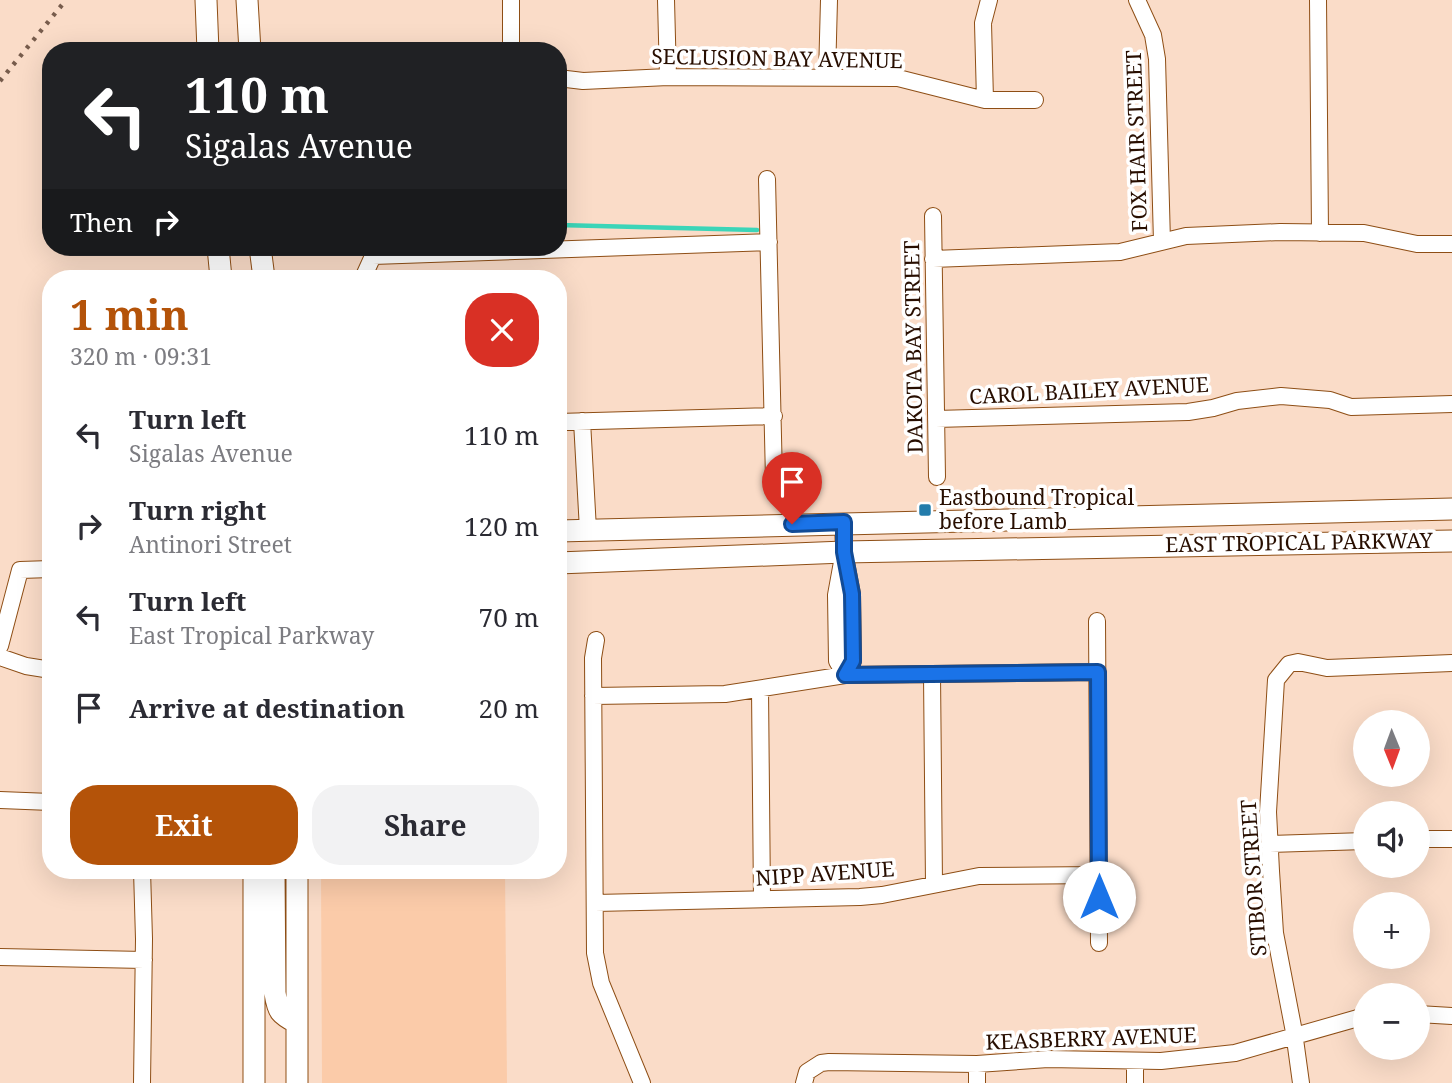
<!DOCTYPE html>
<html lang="en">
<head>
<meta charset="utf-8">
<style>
  body { margin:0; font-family:"Noto Serif",serif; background:#f2f2f3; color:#2b2b33; height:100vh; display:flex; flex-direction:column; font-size:26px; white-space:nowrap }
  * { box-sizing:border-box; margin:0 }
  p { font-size:23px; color:#7c7c81 }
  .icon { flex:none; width:38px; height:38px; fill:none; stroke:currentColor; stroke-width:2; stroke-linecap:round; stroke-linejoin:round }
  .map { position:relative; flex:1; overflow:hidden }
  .drawer { position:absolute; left:42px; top:270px; width:525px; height:609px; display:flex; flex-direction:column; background:#fff; border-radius:28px; box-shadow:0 7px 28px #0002 }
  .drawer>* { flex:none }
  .hud { position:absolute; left:42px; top:42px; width:525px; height:214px; border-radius:28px; box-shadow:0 7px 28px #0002; background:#202124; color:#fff; overflow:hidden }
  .needle { width:46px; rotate:179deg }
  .buttons { position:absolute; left:1353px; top:710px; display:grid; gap:14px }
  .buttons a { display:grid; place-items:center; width:77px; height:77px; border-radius:50%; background:#fff; box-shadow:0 7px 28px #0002; font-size:35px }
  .pin { position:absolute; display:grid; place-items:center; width:60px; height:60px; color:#fff; margin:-72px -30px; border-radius:50% 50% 50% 0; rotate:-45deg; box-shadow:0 0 7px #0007 }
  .pin .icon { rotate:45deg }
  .me { position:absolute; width:77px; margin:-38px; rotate:0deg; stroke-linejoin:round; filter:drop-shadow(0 0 5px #0008) }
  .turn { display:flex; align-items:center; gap:24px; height:147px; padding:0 28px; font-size:32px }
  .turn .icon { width:91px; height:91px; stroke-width:2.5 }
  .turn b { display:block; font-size:49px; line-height:60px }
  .then { display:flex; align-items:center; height:66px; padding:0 28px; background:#0003; gap:14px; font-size:26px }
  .round { display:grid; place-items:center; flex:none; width:74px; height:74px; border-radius:28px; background:#f2f2f3 }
  .headline { display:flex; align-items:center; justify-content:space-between; height:119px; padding:0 28px }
  h1 { font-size:42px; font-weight:700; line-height:52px; color:#b45309 }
  .primary-button { display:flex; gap:14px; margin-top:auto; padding:14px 28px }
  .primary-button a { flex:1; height:80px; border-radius:28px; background:#b45309; color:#fff; font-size:28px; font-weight:700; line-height:80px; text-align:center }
  .primary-button a+a { background:#f2f2f3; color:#2b2b33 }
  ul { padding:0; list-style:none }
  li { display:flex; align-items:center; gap:21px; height:91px; padding:0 28px }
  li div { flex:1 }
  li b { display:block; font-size:26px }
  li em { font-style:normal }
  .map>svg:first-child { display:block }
</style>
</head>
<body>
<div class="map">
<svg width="1452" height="1083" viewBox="0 0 1452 1083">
  <rect width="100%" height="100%" fill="#fadcc8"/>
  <path fill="#fbcba9" d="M321 870H505L507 1083H322Z"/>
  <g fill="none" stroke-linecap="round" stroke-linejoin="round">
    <path stroke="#3bd5b8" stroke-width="4.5" d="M558 225 757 230"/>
    <defs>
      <path id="minor" d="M666 0 668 77
        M1137 0 1153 35 1157 59 1162 242
        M1318 0 1320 233
        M511 51V0
        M827 76 829 0
        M558 78 583 81 668 77 898 78 985 100H1035
        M985 100 983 23 989 0
        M767 179 774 479
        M933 216 937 477
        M933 259 1120 252 1186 236 1280 232 1364 233 1417 244H1452
        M363 278 373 256 769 242
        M936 419 1188 412 1213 408 1237 401 1281 396 1330 400 1351 407 1452 404
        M582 421 588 530
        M558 422 774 416
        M843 522 844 552 852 594 853 661 845 675
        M842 562 836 595 837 661 845 675
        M1097 621 1099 943
        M596 640 593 658 595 953 601 983 642 1083
        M0 646 20 570 51 569
        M0 657 26 666 51 670
        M932 674 934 884
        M760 689 762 899
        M593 696 725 694 845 675 1098 672
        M0 800 51 802
        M1418 839H1452
        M1269 844 1365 841
        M595 903 860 897 882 895 979 876 1099 875
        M0 957 144 960
        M1418 1014 1452 1016
        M1135 1061V1083
        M977 1064V1083
        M142 1083 144 939 142 870
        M804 1083 807 1072 821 1063 829 1062 977 1064 1048 1059 1161 1061 1235 1053 1365 1016
        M1301 1083 1294 1032 1275 933 1271 871 1268 812 1276 680 1289 664 1298 662 1327 668 1452 663"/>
      <path id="secondary" d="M206 0 208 51
        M247 0 250 51
        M218 247 221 278
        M260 247 264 278
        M558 531 1452 509
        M558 563 844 552 1452 541
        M254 870V1083
        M274 870 275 993C278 1012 280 1014 297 1023
        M297 870V1083"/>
    </defs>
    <use href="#minor" stroke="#8e4e15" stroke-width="18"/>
    <use href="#secondary" stroke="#8e4e15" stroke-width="23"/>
    <use href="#minor" stroke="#fff" stroke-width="16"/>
    <use href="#secondary" stroke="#fff" stroke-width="21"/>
    <path stroke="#775c4c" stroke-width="4.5" stroke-dasharray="3.5 7" stroke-linecap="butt" d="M0 81 66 0"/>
  </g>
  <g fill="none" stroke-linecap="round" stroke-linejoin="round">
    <defs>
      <path id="route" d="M792 524 844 522V552L852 594 853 661 845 675 1098 672 1099 897"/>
    </defs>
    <use href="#route" stroke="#114b97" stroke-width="18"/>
    <use href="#route" stroke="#1a73e8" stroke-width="12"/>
  </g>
  <rect fill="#237cab" stroke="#fff" stroke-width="2.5" x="918" y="503" width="14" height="14" rx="3.5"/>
  <g text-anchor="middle" stroke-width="7" stroke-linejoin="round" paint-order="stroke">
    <g font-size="21" fill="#280e00" stroke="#fff">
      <text transform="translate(777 59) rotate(1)" y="7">SECLUSION BAY AVENUE</text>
      <text transform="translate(1137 141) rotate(-92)" y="7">FOX HAIR STREET</text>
      <text transform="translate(914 347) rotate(-91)" y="7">DAKOTA BAY STREET</text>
      <text transform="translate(1089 391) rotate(-3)" y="7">CAROL BAILEY AVENUE</text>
      <text transform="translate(1299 543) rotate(-1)" y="7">EAST TROPICAL PARKWAY</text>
      <text transform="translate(825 874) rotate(-4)" y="7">NIPP AVENUE</text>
      <text transform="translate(1254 878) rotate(-94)" y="7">STIBOR STREET</text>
      <text transform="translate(1091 1039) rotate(-2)" y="7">KEASBERRY AVENUE</text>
    </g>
    <g font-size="21" fill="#280e00" stroke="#fff" text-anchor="start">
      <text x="939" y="505">Eastbound Tropical<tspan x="939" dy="24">before Lamb</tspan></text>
    </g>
  </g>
</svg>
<div class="buttons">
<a><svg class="needle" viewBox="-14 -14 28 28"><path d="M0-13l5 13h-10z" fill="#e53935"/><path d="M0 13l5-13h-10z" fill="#7c7c81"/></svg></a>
<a><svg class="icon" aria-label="sound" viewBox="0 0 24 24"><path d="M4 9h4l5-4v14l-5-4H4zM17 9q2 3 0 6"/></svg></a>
<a>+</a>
<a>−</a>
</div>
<div class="pin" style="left:792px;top:524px;background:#d93025"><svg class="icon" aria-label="arrive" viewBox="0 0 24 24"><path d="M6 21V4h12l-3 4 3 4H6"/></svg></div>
<svg class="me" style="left:1099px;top:897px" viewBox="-20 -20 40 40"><circle r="19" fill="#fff"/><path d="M0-13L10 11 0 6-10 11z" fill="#1a73e8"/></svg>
<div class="hud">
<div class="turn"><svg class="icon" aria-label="left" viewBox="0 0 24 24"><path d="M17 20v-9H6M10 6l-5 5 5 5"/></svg><div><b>110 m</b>Sigalas Avenue</div></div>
<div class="then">Then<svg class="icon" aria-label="right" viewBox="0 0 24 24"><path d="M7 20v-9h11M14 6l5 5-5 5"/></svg></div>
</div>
<section class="drawer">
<div class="headline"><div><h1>1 min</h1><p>320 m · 09:31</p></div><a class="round" style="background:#d93025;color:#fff"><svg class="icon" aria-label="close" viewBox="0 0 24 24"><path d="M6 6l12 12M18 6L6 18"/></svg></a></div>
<ul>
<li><svg class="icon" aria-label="left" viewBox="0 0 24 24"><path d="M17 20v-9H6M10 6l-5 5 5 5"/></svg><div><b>Turn left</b><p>Sigalas Avenue</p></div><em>110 m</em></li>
<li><svg class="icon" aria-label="right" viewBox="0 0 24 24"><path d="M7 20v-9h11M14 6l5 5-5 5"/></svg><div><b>Turn right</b><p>Antinori Street</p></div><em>120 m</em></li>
<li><svg class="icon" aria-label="left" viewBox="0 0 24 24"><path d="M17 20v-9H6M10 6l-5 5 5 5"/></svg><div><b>Turn left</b><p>East Tropical Parkway</p></div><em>70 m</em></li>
<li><svg class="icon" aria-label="arrive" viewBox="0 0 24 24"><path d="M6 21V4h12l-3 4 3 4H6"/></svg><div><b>Arrive at destination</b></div><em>20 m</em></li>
</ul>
<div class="primary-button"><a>Exit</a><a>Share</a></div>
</section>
</div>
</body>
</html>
